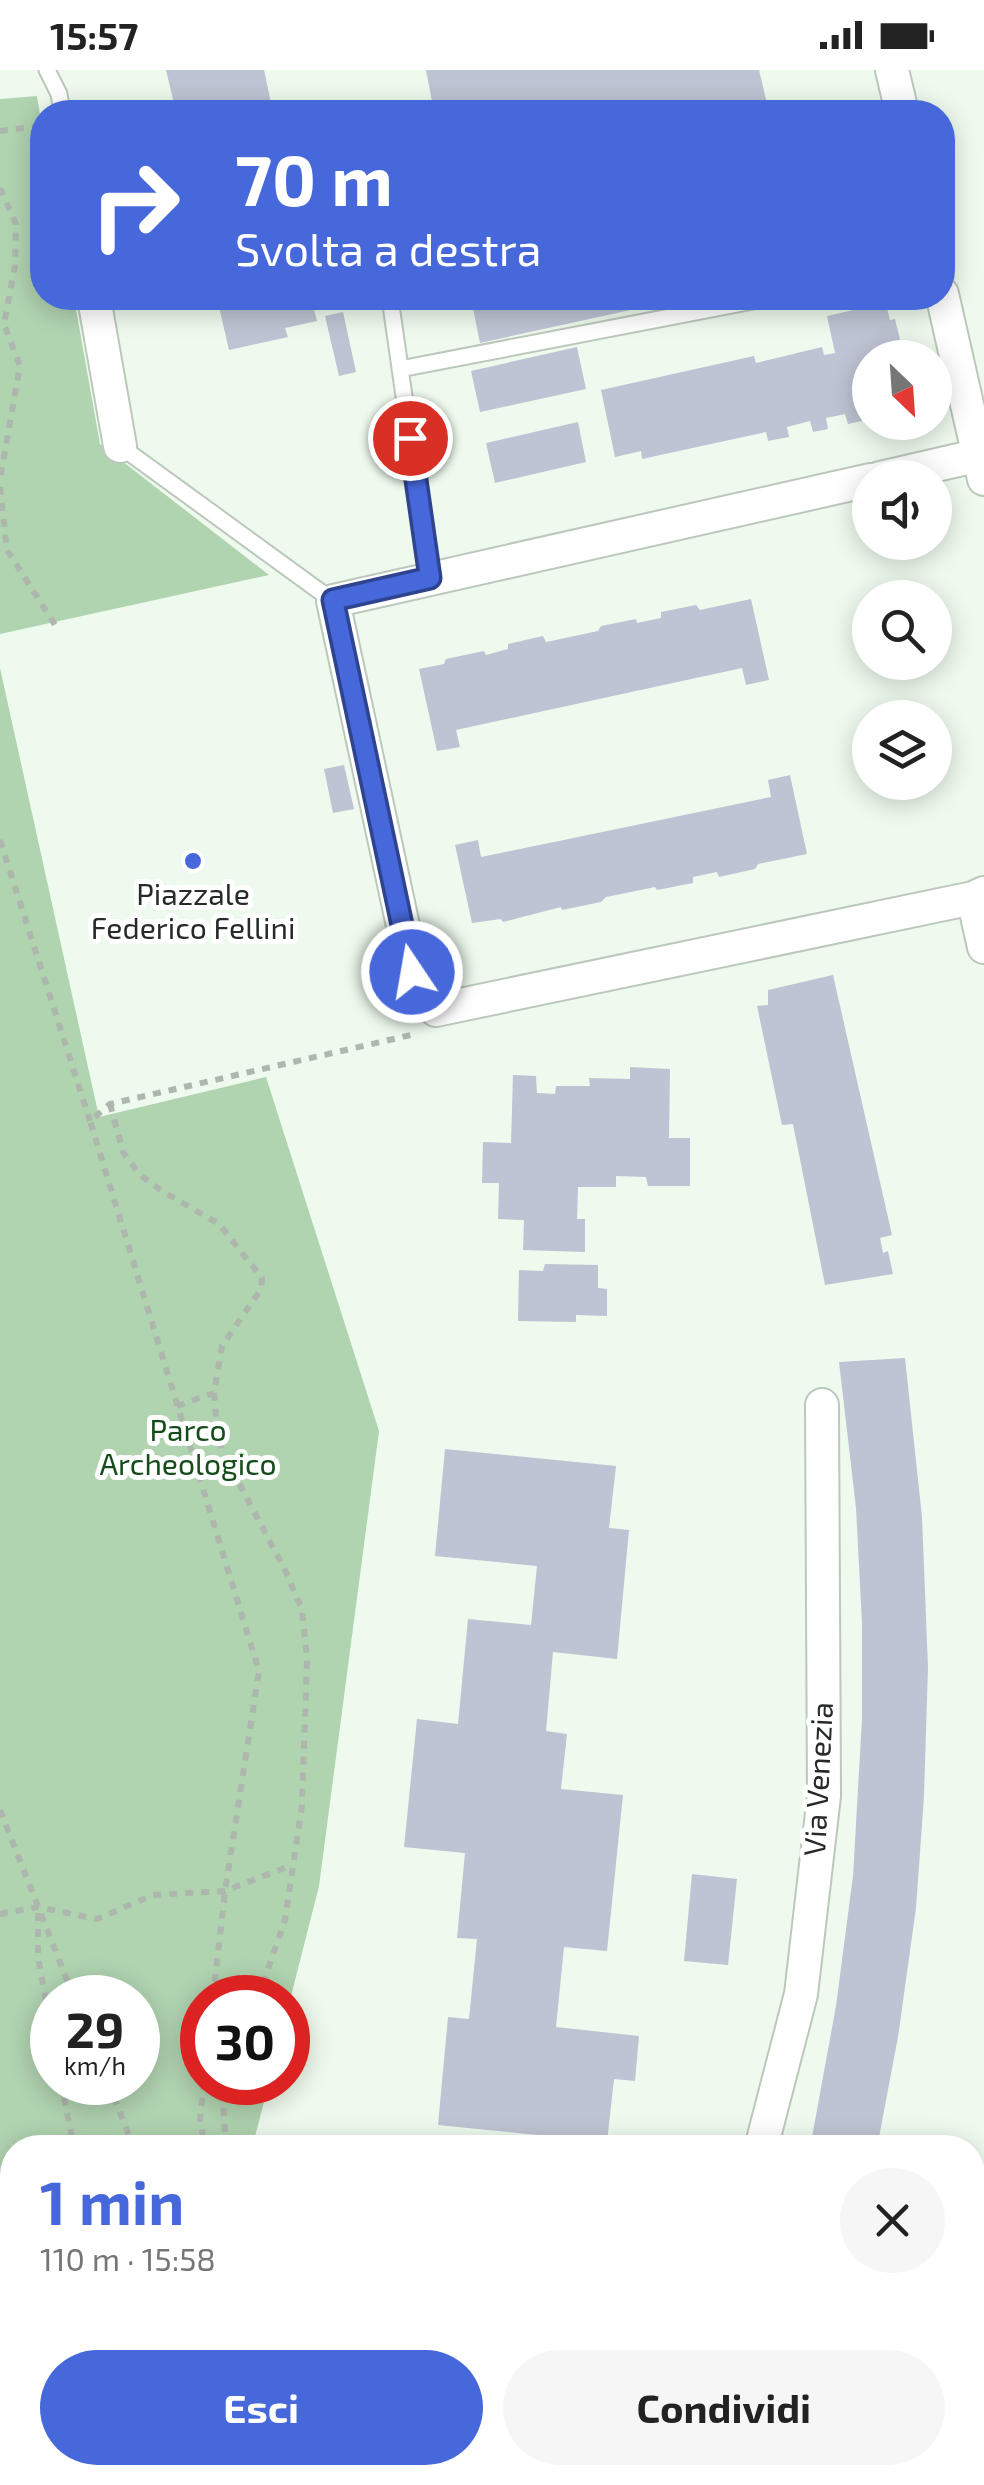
<!DOCTYPE html>
<html lang="it">
<head>
<meta charset="utf-8">
<style>
  body { margin:0; font-family:"Exo 2",sans-serif; background:#f6f6f6; color:#222; height:100vh; display:flex; flex-direction:column; font-size:38px; white-space:nowrap }
  * { box-sizing:border-box; margin:0 }
  p { font-size:32px; color:#767676 }
  .icon { flex:none; width:55px; height:55px; fill:none; stroke:currentColor; stroke-width:2; stroke-linecap:round; stroke-linejoin:round }
  .map { position:relative; flex:1; overflow:hidden }
  .sheet { position:absolute; left:0px; top:2065px; width:985px; height:350px; display:flex; flex-direction:column; background:#fff; border-radius:40px 40px 0 0; box-shadow:0 5px 25px #0003 }
  .sheet>* { flex:none }
  .banner { position:absolute; left:30px; top:30px; width:925px; height:210px; border-radius:40px; box-shadow:0 5px 25px #0003; background:#4668db; color:#fff; overflow:hidden }
  .needle { width:65px; rotate:155deg }
  .controls { position:absolute; left:852px; top:270px; display:grid; gap:20px }
  .controls a { display:grid; place-items:center; width:100px; height:100px; border-radius:50%; background:#fff; box-shadow:0 5px 25px #0003; font-size:50px }
  .speed { position:absolute; left:30px; top:1905px; display:flex; gap:20px; font-size:50px; font-weight:700; text-align:center }
  .speed>* { display:grid; place-content:center; width:130px; height:130px; border-radius:50%; background:#fff; box-shadow:0 5px 25px #0003; line-height:1 }
  .speed small { font-size:25px; font-weight:400 }
  .speed .limit { border:15px solid #d22; background:#fff; color:#111 }
  .pin { position:absolute; display:grid; place-items:center; width:85px; height:85px; color:#fff; margin:-42px; border:5px solid #fff; border-radius:50%; box-shadow:0 2px 10px #0007 }
  .me { position:absolute; width:110px; margin:-55px; rotate:348deg; stroke-linejoin:round; filter:drop-shadow(0 0 8px #0008) }
  .turn { display:flex; align-items:center; gap:35px; height:210px; padding:0 40px; font-size:45px }
  .turn .icon { width:130px; height:130px; stroke-width:2.5 }
  .turn b { display:block; font-size:70px; line-height:85px }
  .round { display:grid; place-items:center; flex:none; width:105px; height:105px; border-radius:52px; background:#f6f6f6 }
  .summary { display:flex; align-items:center; justify-content:space-between; height:170px; padding:0 40px }
  h1 { font-size:60px; font-weight:700; line-height:75px; color:#4668db }
  .button { display:flex; gap:20px; margin-top:auto; padding:20px 40px }
  .button a { flex:1; height:115px; border-radius:60px; background:#4668db; color:#fff; font-size:40px; font-weight:700; line-height:115px; text-align:center }
  .button a+a { background:#f6f6f6; color:#222 }
  .status { display:flex; justify-content:space-between; align-items:center; height:70px; padding:0 50px; background:#fff; direction:ltr }
  .status svg { height:28px; fill:currentColor }
  .map>svg:first-child { display:block }
</style>
</head>
<body>
<div class="status"><b>15:57</b><svg viewBox="0 0 49 12"><path d="M0 12V9h3v3zM5 12V6h3v6zM10 12V3h3v9zM15 12V0h3v12zM26 1h20v11H26zM47 4h2v5h-2z"/></svg></div>
<div class="map">
<svg width="984" height="2415" viewBox="0 0 984 2415">
  <rect width="100%" height="100%" fill="#edfaed"/>
  <path fill="#b0d3b0" fill-rule="evenodd" d="M37 26 42 57V228H74L100 374 269 505 0 564V29Z
    M0 598 99 1047 266 1007 379 1361 319 1816 288 1938V1928H202V2012L269 2013 253 2074 255 2077 12 2078V2402H492L498 2415H8L0 2367ZM52 1928H138V2012H52Z"/>
  <path fill="#bec4d3" d="M166 0H264L273 42H176Z
    M426 0H759L769 42H434Z
    M217 228H311L317 251 285 258 288 267 229 280Z
    M471 228H681V229L480 273Z
    M856 228H877L878 232 885 230 890 250 895 249 901 274 912 272 915 286 870 288V321L856 324 862 351 848 354 845 344 826 348 828 359 813 362 810 351 787 357 789 367 768 371 766 362 642 389 641 381 615 387 601 320 754 286 756 293 822 277 824 285 835 283 827 246 858 239Z
    M343 242 356 302 339 306 325 246Z
    M577 277 586 319 480 342 471 301Z
    M578 352 586 392 495 413 486 373Z
    M751 529 769 610 746 615 742 598 456 660 460 677 437 681 419 599 444 594 446 589 484 581 486 585 508 579V574L543 566 546 572 598 561 601 556 636 549 637 553 661 548V542L696 535 700 540Z
    M344 695 354 739 333 743 324 699Z
    M790 705 807 784 758 794 755 799 719 807 717 802 693 807V813L657 820 655 817 606 827 601 832 562 840 561 837 503 852 501 849 472 853 455 775 478 770 481 787 771 727 768 710Z
    M833 905 892 1165 880 1168 883 1183 888 1181 893 1204 825 1215 793 1054 782 1055 757 936 768 935V920Z
    M630 997 670 999 669 1068H690V1116H648L646 1107 616 1106V1117H578L577 1149H585V1182L523 1180 524 1150 498 1149 499 1113H482L483 1072 511 1073 513 1005 536 1006 537 1023 555 1024 556 1016H590L589 1008 630 1009Z
    M545 1194 598 1195V1218L607 1219V1246L576 1245V1252L518 1251 519 1200 543 1201Z
    M905 1288 922 1447 928 1597 924 1726 916 1838 898 1967 877 2078H810L836 1936 853 1806 862 1649V1553L856 1438 839 1292Z
    M445 1379 616 1396 609 1458 629 1460 617 1589 553 1582 546 1661 567 1664 561 1719 623 1725 607 1881 564 1877 556 1957 639 1966 635 2011 614 2009 607 2072 438 2055 448 1947 469 1949 477 1869 457 1868 465 1783 404 1777 417 1649 458 1654 468 1549 531 1555 537 1496 435 1486Z
    M692 1804 737 1809 728 1895 684 1891Z
    M710 2402H780L776 2415H705Z"/>
  <g fill="none" stroke-linecap="round" stroke-linejoin="round">
    <defs>
      <path id="service" d="M47 0 59 24 62 42
        M390 228 430 508
        M400 299 768 228
        M120 376 333 531"/>
      <path id="minor" d="M892 0 902 42
        M942 224 984 409
        M94 228 120 376
        M880 408 984 384
        M870 410 333 531 413 902 436 940 973 828 984 823
        M973 828 984 877
        M761 2078 801 1924 824 1726 822 1335
        M530 2402 535 2415
        M660 2415 666 2402"/>
    </defs>
    <use href="#service" stroke="#bcc8bc" stroke-width="19"/>
    <use href="#minor" stroke="#bcc8bc" stroke-width="36"/>
    <path stroke="#adb7ad" stroke-width="6" stroke-dasharray="8 8" stroke-linecap="butt" d="M0 61 41 56
      M0 118 16 154 15 196 4 254 20 296 0 409
      M0 417 7 480 59 561
      M0 770 90 1051
      M110 1034 123 1082 139 1104 162 1121 219 1154 262 1208 261 1219 222 1276 214 1323 216 1348 222 1381 285 1500 302 1539 307 1589 302 1735 285 1850 258 1928
      M177 1336 214 1323
      M0 1740 74 1928
      M38 1843V1887L52 1965
      M0 1844 38 1837 97 1849 153 1825 225 1821 292 1795
      M213 1928 225 1821 259 1601 90 1051 110 1034 411 965 414 962
      M61 2012 74 2078
      M108 2012 134 2078
      M204 2012 200 2050 205 2078
      M226 2078 223 2031 227 2012
      M0 2260 12 2257
      M135 2402 137 2415"/>
    <use href="#service" stroke="#fff" stroke-width="15"/>
    <use href="#minor" stroke="#fff" stroke-width="32"/>
  </g>
  <g fill="none" stroke-linecap="round" stroke-linejoin="round">
    <defs>
      <path id="route" d="M410 368 430 508 333 530 412 902"/>
    </defs>
    <use href="#route" stroke="#2e448e" stroke-width="25"/>
    <use href="#route" stroke="#4668db" stroke-width="18"/>
  </g>
  <circle fill="#4668db" stroke="#fff" stroke-width="4" cx="193" cy="791" r="10"/>
  <g text-anchor="middle" stroke-width="10" stroke-linejoin="round" paint-order="stroke">
    <g font-size="30" fill="#272b27" stroke="#fff">
      <text x="193" y="835">Piazzale<tspan x="193" dy="34">Federico Fellini</tspan></text>
    </g>
    <g font-size="30" fill="#144c1a" stroke="#fff">
      <text x="188" y="1371">Parco<tspan x="188" dy="34">Archeologico</tspan></text>
    </g>
    <g font-size="30" fill="#272b27" stroke="#fff">
      <text transform="translate(819 1709) rotate(-87)" y="10">Via Venezia</text>
    </g>
  </g>
</svg>
<div class="controls">
<a><svg class="needle" viewBox="-14 -14 28 28"><path d="M0-13l5 13h-10z" fill="#e53935"/><path d="M0 13l5-13h-10z" fill="#767676"/></svg></a>
<a><svg class="icon" aria-label="sound" viewBox="0 0 24 24"><path d="M4 9h4l5-4v14l-5-4H4zM17 9q2 3 0 6"/></svg></a>
<a><svg class="icon" aria-label="search" viewBox="0 0 24 24"><circle cx="10" cy="10" r="6"/><path d="M15 15l6 6"/></svg></a>
<a><svg class="icon" aria-label="layers" viewBox="0 0 24 24"><path d="M12 4l9 5-9 5-9-5zM3 14l9 5 9-5"/></svg></a>
</div>
<div class="speed"><div>29<small>km/h</small></div><div class="limit">30</div></div>
<div class="pin" style="left:410px;top:368px;background:#d93025"><svg class="icon" aria-label="arrive" viewBox="0 0 24 24"><path d="M6 21V4h12l-3 4 3 4H6"/></svg></div>
<svg class="me" style="left:412px;top:902px" viewBox="-20 -20 40 40"><circle r="17" fill="#4668db" stroke="#fff" stroke-width="3"/><path d="M0-11L8 9 0 5-8 9z" fill="#fff"/></svg>
<div class="banner">
<div class="turn"><svg class="icon" aria-label="right" viewBox="0 0 24 24"><path d="M7 20v-9h11M14 6l5 5-5 5"/></svg><div><b>70 m</b>Svolta a destra</div></div>
</div>
<section class="sheet">
<div class="summary"><div><h1>1 min</h1><p>110 m · 15:58</p></div><a class="round"><svg class="icon" aria-label="close" viewBox="0 0 24 24"><path d="M6 6l12 12M18 6L6 18"/></svg></a></div>
<div class="button"><a>Esci</a><a>Condividi</a></div>
</section>
</div>
</body>
</html>
